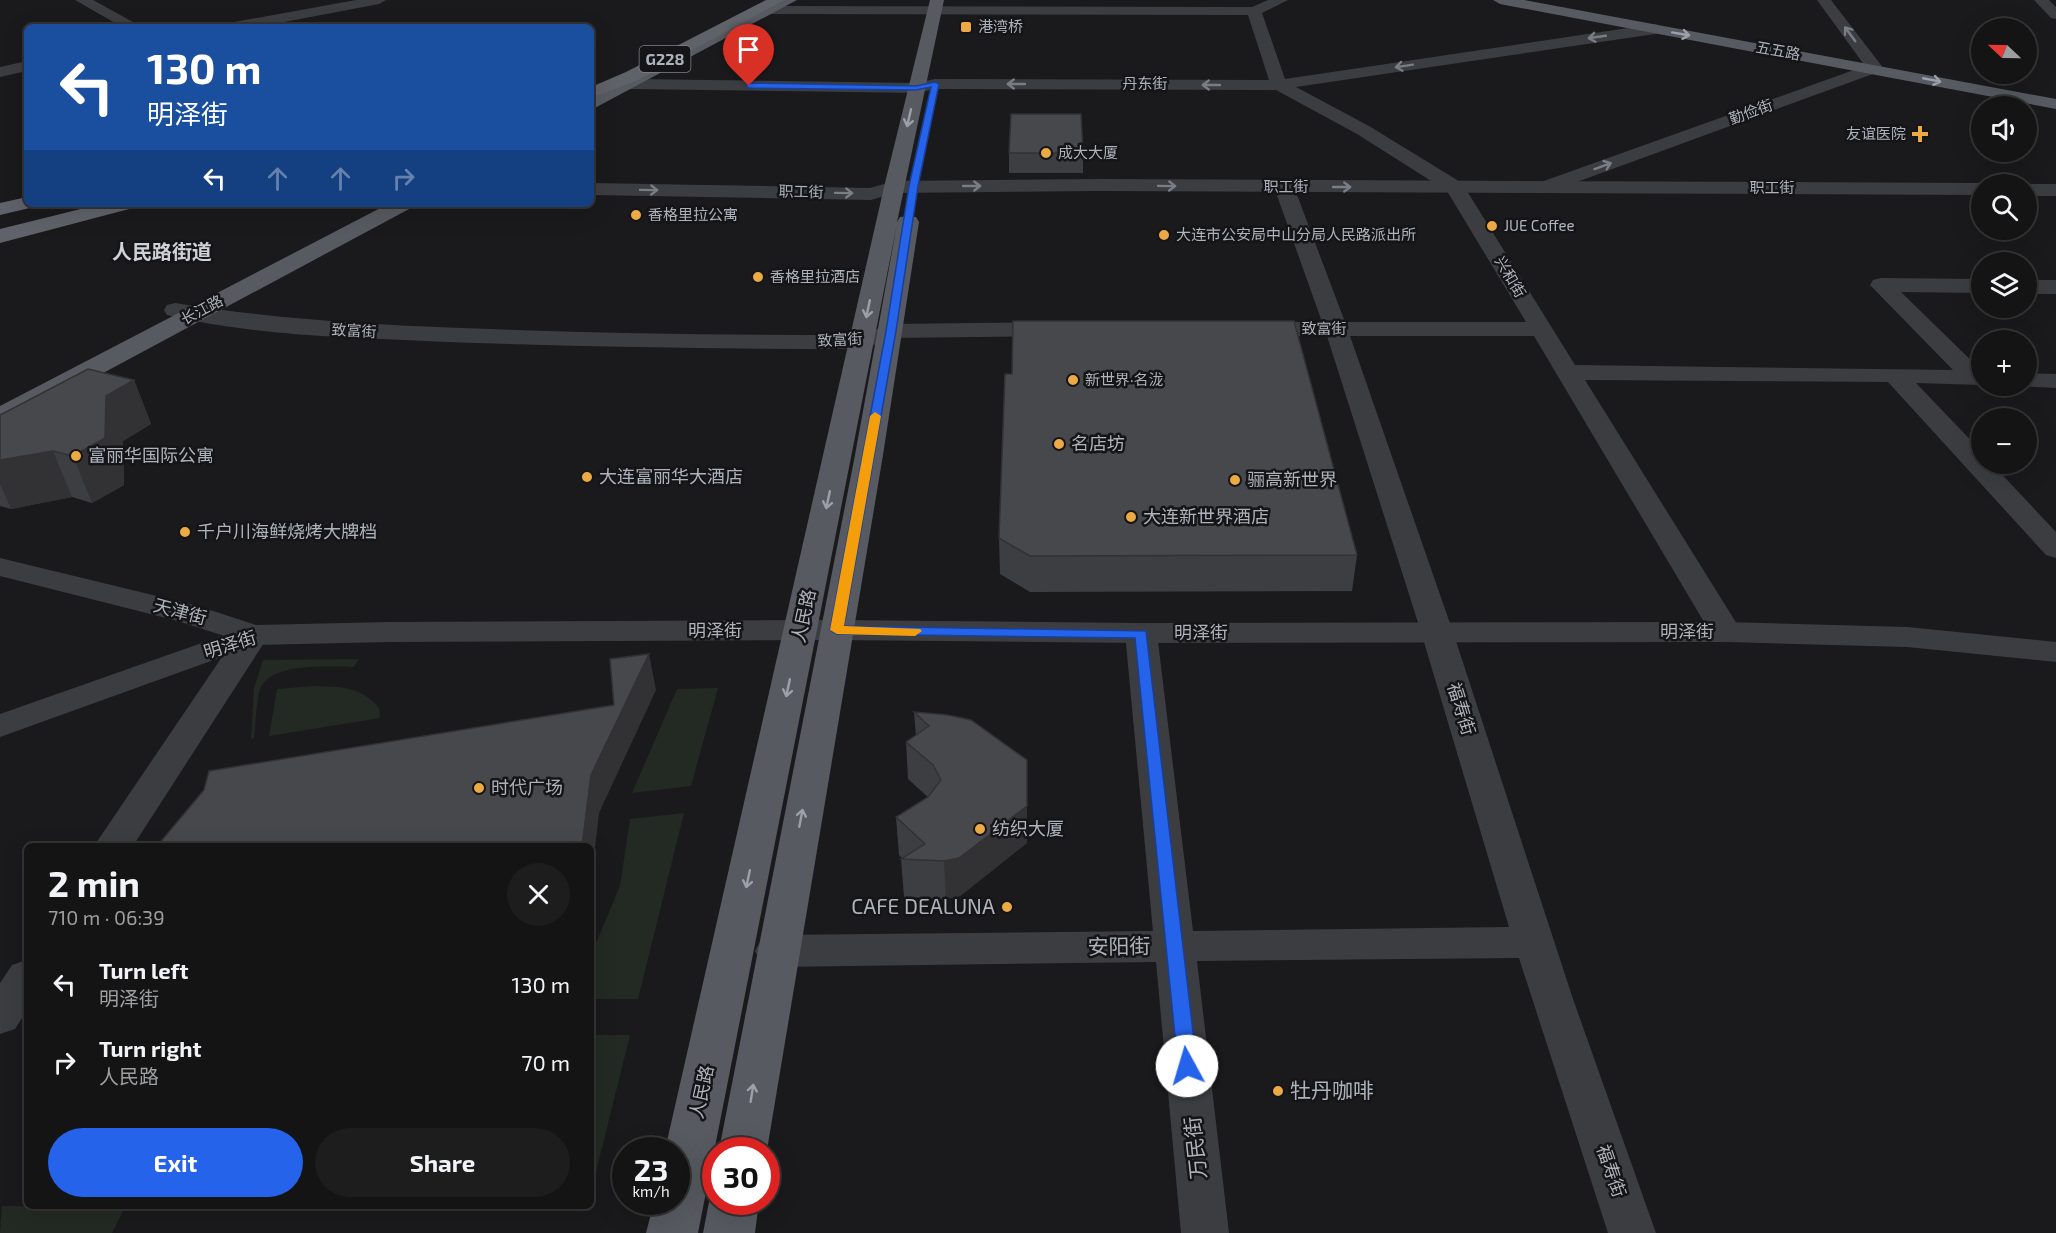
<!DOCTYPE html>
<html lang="en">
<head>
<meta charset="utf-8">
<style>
  body { margin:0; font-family:"Exo 2","Noto Sans SC",sans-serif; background:#1d1d1e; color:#f1f3f6; height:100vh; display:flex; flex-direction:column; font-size:22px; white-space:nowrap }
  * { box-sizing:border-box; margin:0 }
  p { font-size:20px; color:#9d9ea0 }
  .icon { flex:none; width:33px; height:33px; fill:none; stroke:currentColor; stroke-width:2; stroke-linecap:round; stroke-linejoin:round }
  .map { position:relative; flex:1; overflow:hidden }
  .sheet { position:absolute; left:24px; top:843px; width:570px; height:366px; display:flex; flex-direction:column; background:#141415; border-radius:9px; box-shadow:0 6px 24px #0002,0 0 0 2px #333334 }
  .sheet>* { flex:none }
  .hud { position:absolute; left:24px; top:24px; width:570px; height:183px; border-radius:9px; box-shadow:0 6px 24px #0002,0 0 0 2px #333334; background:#1a4fa0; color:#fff; overflow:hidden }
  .needle { width:39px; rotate:292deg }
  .buttons { position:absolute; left:1971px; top:18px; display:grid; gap:12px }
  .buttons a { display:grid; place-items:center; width:66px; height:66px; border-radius:50%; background:#141415; box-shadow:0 6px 24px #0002,0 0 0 2px #333334; font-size:30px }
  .speed { position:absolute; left:612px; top:1137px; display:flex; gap:12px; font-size:30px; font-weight:700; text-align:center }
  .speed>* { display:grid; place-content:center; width:78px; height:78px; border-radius:50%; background:#141415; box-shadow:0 6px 24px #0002,0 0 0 2px #333334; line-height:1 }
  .speed small { font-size:15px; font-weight:400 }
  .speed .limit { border:9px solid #d22; background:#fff; color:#111 }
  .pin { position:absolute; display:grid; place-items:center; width:51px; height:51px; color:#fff; margin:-62px -26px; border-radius:50% 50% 50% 0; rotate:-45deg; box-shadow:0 0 6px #0007 }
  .pin .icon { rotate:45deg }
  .me { position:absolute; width:66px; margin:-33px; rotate:354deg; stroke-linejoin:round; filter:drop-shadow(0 0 4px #0008) }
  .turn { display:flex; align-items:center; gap:21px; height:126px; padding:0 24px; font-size:27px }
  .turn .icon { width:78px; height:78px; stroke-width:2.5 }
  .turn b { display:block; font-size:42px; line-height:51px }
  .lanes { display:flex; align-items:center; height:57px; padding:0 24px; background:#0003; justify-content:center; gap:30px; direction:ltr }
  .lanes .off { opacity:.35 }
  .round { display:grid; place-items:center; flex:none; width:63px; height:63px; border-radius:32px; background:#1d1d1e }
  .head { display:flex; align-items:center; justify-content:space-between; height:102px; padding:0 24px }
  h1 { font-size:36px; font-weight:700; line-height:45px }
  .button { display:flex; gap:12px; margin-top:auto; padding:12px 24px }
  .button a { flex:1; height:69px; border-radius:36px; background:#2563eb; color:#fff; font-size:24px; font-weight:700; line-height:69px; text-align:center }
  .button a+a { background:#1d1d1e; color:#f1f3f6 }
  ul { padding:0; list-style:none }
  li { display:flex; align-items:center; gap:18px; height:78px; padding:0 24px }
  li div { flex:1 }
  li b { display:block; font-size:22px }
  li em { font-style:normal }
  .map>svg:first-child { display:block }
</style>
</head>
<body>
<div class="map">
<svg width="2056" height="1233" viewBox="0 0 2056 1233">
  <rect width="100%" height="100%" fill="#1a1a1c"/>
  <path fill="#222a23" d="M359 659 354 667C331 667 273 662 261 687 256 698 256 725 254 738L251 739 254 688 263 660Z
    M314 686C341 687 361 686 379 708L380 718 269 736 277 689Z
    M718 688 691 786 632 793 677 689Z
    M684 813 638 999H591V955L620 886 630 819Z
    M591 1035H630L591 1192Z
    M2 1206 125 1207 112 1233H0Z"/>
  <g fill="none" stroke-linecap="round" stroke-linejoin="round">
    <path fill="#3b3d41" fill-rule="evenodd" d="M356 0H386L379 4 258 27H226L234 22Z
      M1268 0H1288L1262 13 1285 79 1655 24 1660 26 1663 29 1660 32 1655 34 1296 87 1369 126 1462 183 1575 365 1953 370 1870 285 1873 280 1881 278 1982 279V293L1901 292 1982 371V385L1916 383 1982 452V464H1992L2056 532V558L2046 555 1888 382 1585 380 1742 632 1737 639 1726 642 1715 639 1710 632 1534 336H1350L1453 632 1573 999 1656 1233H1608L1519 958 1197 961 1229 1233H1181L1156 962 775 967 761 962 755 951 761 940 775 935 1153 931 1125 633 1130 626 1141 623 1152 626 1157 633 1193 931 1509 927 1421 632 1327 336H1254L1246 334 1242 329 1246 324 1254 322H1322L1274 187 1277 183H1291L1294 187 1345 322H1526L1447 191 1357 134 1276 90 935 89 916 93 630 89 622 84 630 79 916 83 935 79 1269 80 1248 15 771 14 764 10 771 6 1252 7Z
      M1817 0H1831L1881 65 1883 68 1881 71 1555 190H1541L1538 186 1541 182 1865 66Z
      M2034 0H2049L2056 7V19L2051 18Z
      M27 61V71L0 77V67Z
      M2026 280H2056V294H2026Z
      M175 303C280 320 385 326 491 329 614 334 737 335 859 335L891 324 1054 322 1062 324 1066 329 1062 334 1054 336 894 338 862 349C716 349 571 347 425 341 340 337 250 335 167 315L164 310 167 305Z
      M2026 373 2056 374V388L2018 386H2026Z
      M253 625 264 628 269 635 133 846H94L222 657 0 737V714Z
      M27 960V1010L15 1029 0 1034V983L12 965Z"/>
    <path fill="#3b3d41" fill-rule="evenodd" d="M75 0H93L142 27H122Z
      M1099 179 1982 183 1989 184H1982V195L1099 191 895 193 871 200 591 195V183L870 188 894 181Z
      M2023 184H2056V196H2026V184Z
      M0 558 198 606 256 625 388 622 837 620 1141 623 1726 622 1907 627 2056 642V662L1907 647 1726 642 1141 643 837 640 388 642 253 645 174 620 0 576Z"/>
    <path fill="#575a60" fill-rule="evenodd" d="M779 0H797L591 110V98Z
      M930 0H944L897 222 900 217 908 216 916 217 919 222 883 455 767 1150H719L855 455 897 224 698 1233H646L654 1202H676V1150H665L884 187Z
      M1493 0H1524L2056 99V109L1500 4Z
      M388 204H414L411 208 10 423 0 425V406Z
      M716 1188V1202H759L755 1233H703L709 1202Z"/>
    <path fill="#5f6269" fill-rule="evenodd" d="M766 0H784L638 80 591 98V87L626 72Z
      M27 197V204H37L34 207 0 215V203Z
      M101 204H136L133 208 0 243V229Z"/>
  </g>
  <path fill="#3d3e41" d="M1009 153H1083V173H1009Z
    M134 380 151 424 123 441 124 485 92 503 72 497 11 509 0 506V415Z
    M999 538 1357 555 1352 591 1030 592 1000 574Z
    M914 712 948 715 1027 843 960 896 946 899 904 897 901 859 902 858 899 855 896 817 928 797 908 779 906 742 916 736Z"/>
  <path fill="#323235" d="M134 380 151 424 123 441 124 485 92 503 73 456 106 396Z
    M53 451 72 497 11 509 0 484V460Z
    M649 654 656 690 599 813 591 883V846H582L591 775Z
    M1027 806V843L960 896 946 899 944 861Z"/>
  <path fill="#47484c" stroke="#323235" stroke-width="1.5" d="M1011 114H1081L1083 153H1009Z
    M1013 321H1294L1357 555 1030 556 999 538 1005 374H1012Z
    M88 369 134 380 106 396 105 438 73 456 53 451 0 460V415Z
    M649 654 591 775 582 846H157L204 790 209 771 614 705 610 659Z
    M914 712 948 715 971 720 1027 760V806L959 858 944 861 901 859 925 844 896 817 928 797 941 780 933 765 906 742 929 726Z"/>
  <defs><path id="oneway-shaft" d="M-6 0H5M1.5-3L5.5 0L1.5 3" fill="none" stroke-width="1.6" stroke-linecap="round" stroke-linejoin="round" transform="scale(1.5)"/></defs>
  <g stroke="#9ca0a9">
    <use href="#oneway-shaft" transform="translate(1681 34) rotate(10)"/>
    <use href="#oneway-shaft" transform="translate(1932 80) rotate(11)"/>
    <use href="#oneway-shaft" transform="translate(909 118) rotate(103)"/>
    <use href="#oneway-shaft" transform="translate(868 309) rotate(102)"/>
    <use href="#oneway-shaft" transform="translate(828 500) rotate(102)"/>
    <use href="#oneway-shaft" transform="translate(788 688) rotate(102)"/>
    <use href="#oneway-shaft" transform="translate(801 818) rotate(-79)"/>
    <use href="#oneway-shaft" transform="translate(748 879) rotate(102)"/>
    <use href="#oneway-shaft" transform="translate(752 1093) rotate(-81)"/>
  </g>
  <g stroke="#7a7d84">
    <use href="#oneway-shaft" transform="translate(1850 34) rotate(-126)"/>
    <use href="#oneway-shaft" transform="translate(1597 37) rotate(172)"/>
    <use href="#oneway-shaft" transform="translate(1404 66) rotate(171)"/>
    <use href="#oneway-shaft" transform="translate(1016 84) rotate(-180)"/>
    <use href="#oneway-shaft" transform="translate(1211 85) rotate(-180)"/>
    <use href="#oneway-shaft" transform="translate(1603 166) rotate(-20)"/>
    <use href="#oneway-shaft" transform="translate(972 186)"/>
    <use href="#oneway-shaft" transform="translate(1167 186) rotate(1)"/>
    <use href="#oneway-shaft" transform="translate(1342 187)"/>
    <use href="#oneway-shaft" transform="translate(649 190) rotate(1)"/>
    <use href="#oneway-shaft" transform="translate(844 193) rotate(1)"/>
  </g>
  <path fill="#2563eb" stroke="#184099" stroke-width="1.5" d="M935 82 939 84 918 186 896 331 844 626 1146 631 1197 1066 1194 1072 1187 1074 1181 1072 1178 1066 1135 638 837 634 830 630 886 331 909 186 931 87 916 90 749 88 746 86 749 83 916 86Z"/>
  <path fill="#f59e0b" d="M875 412 881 416 844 626 920 629 922 631 915 636 837 634 830 630 870 416Z"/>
  <g fill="#ebaa43" stroke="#151517" stroke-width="2">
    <rect x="960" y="21" width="12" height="12" rx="3"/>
    <path d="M1917 125h6v6h6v6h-6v6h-6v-6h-6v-6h6z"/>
    <circle cx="1046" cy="153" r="6"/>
    <circle cx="636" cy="215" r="6"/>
    <circle cx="1492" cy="226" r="6"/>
    <circle cx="1164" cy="235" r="6"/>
    <circle cx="758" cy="277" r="6"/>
    <circle cx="1073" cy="380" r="6"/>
    <circle cx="1059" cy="444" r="6"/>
    <circle cx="76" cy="456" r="6"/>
    <circle cx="587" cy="477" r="6"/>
    <circle cx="1235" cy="480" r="6"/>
    <circle cx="1131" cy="517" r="6"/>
    <circle cx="185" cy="532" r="6"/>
    <circle cx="479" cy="788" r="6"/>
    <circle cx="980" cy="829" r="6"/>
    <circle cx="1007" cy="907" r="6"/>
    <circle cx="1278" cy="1091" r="6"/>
  </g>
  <g text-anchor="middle" stroke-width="5" stroke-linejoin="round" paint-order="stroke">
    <g font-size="15" fill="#adb2bb" stroke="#151517" text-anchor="start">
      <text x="978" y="32">港湾桥</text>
      <text x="1906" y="139" text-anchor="end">友谊医院</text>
      <text x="1058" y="158">成大大厦</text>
      <text x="648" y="220">香格里拉公寓</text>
      <text x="1504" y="231">JUE Coffee</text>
      <text x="1176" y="240">大连市公安局中山分局人民路派出所</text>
      <text x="770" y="282">香格里拉酒店</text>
      <text x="1085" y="385">新世界·名泷</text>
    </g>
    <g font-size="15" fill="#adb2bb" stroke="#151517">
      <text transform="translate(1778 51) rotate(10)" y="5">五五路</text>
      <text x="1145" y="89">丹东街</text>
      <text transform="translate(1751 112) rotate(-20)" y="5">勤俭街</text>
      <text x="1286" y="192">职工街</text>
      <text x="1772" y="193">职工街</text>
      <text transform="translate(801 192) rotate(1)" y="5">职工街</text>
      <text transform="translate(1510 277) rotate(59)" y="5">兴和街</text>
      <text transform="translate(202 310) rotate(-28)" y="5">长江路</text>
      <text x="1324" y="334">致富街</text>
      <text transform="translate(354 331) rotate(3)" y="5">致富街</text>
      <text transform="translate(840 340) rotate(-3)" y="5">致富街</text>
    </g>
    <rect fill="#151517" stroke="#7f838a" stroke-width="1.5" x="639.5" y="46" width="51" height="26" rx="4.5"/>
    <g font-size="16" font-weight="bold" fill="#adb2bb">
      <text x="665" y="65">G228</text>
    </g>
    <g font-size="18" fill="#adb2bb" stroke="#151517" text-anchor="start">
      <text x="1071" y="450">名店坊</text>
      <text x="88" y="462">富丽华国际公寓</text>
      <text x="599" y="483">大连富丽华大酒店</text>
      <text x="1247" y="486">骊高新世界</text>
      <text x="1143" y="523">大连新世界酒店</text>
      <text x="197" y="538">千户川海鲜烧烤大牌档</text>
      <text x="491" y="794">时代广场</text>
      <text x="992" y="835">纺织大厦</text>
    </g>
    <g font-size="18" fill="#adb2bb" stroke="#151517">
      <text transform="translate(180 612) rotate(15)" y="6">天津街</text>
      <text transform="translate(804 616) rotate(-78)" y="6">人民路</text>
      <text x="715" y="637">明泽街</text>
      <text x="1687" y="638">明泽街</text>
      <text x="1201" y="639">明泽街</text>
      <text transform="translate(230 645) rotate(-17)" y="6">明泽街</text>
      <text transform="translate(1461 709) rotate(73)" y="6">福寿街</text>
      <text transform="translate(702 1092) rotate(-78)" y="6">人民路</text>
      <text transform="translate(1611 1171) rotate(71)" y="6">福寿街</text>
    </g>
    <g font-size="20" font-weight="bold" fill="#ced1d7" stroke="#151517">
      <text x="162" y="259">人民路街道</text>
    </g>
    <g font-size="21" fill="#adb2bb" stroke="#151517" text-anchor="end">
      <text x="995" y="914">CAFE DEALUNA</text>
      <text x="1290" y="1098" text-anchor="start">牡丹咖啡</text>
    </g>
    <g font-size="21" fill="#adb2bb" stroke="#151517">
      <text transform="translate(1119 947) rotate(-1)" y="7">安阳街</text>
      <text transform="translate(1196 1148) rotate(-96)" y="7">万民街</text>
    </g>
  </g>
</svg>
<div class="buttons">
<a><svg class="needle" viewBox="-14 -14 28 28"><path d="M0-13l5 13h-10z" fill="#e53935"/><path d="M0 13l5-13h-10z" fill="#9d9ea0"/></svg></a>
<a><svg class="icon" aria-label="sound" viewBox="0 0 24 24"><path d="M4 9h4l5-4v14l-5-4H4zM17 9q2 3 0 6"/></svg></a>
<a><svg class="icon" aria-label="search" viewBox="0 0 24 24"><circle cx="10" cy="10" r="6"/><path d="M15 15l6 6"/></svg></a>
<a><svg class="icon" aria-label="layers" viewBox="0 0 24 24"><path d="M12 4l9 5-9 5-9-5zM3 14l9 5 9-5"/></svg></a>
<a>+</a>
<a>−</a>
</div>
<div class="speed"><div>23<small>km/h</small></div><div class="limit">30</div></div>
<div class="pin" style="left:749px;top:86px;background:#d93025"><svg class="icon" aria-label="arrive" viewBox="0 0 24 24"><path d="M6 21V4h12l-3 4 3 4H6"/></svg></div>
<svg class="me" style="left:1187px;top:1066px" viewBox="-20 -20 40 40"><circle r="19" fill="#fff"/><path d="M0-13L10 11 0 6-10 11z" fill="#2563eb"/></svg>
<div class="hud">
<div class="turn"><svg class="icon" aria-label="left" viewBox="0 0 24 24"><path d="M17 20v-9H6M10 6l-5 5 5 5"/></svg><div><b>130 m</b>明泽街</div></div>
<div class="lanes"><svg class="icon" aria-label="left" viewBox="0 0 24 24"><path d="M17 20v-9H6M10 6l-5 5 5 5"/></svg><svg class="icon off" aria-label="ahead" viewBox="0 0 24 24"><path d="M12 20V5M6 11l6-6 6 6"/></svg><svg class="icon off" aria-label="ahead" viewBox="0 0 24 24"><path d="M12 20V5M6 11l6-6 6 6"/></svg><svg class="icon off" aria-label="right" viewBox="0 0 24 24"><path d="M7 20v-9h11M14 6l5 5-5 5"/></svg></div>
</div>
<section class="sheet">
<div class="head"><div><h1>2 min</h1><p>710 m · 06:39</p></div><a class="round"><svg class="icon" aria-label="close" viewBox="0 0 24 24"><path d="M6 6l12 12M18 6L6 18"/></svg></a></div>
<ul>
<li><svg class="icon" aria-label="left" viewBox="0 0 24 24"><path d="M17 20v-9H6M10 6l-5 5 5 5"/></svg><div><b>Turn left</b><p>明泽街</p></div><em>130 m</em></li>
<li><svg class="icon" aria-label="right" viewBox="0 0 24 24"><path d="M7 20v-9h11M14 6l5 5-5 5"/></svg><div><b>Turn right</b><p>人民路</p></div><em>70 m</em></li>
</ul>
<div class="button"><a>Exit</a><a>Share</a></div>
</section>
</div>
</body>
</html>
